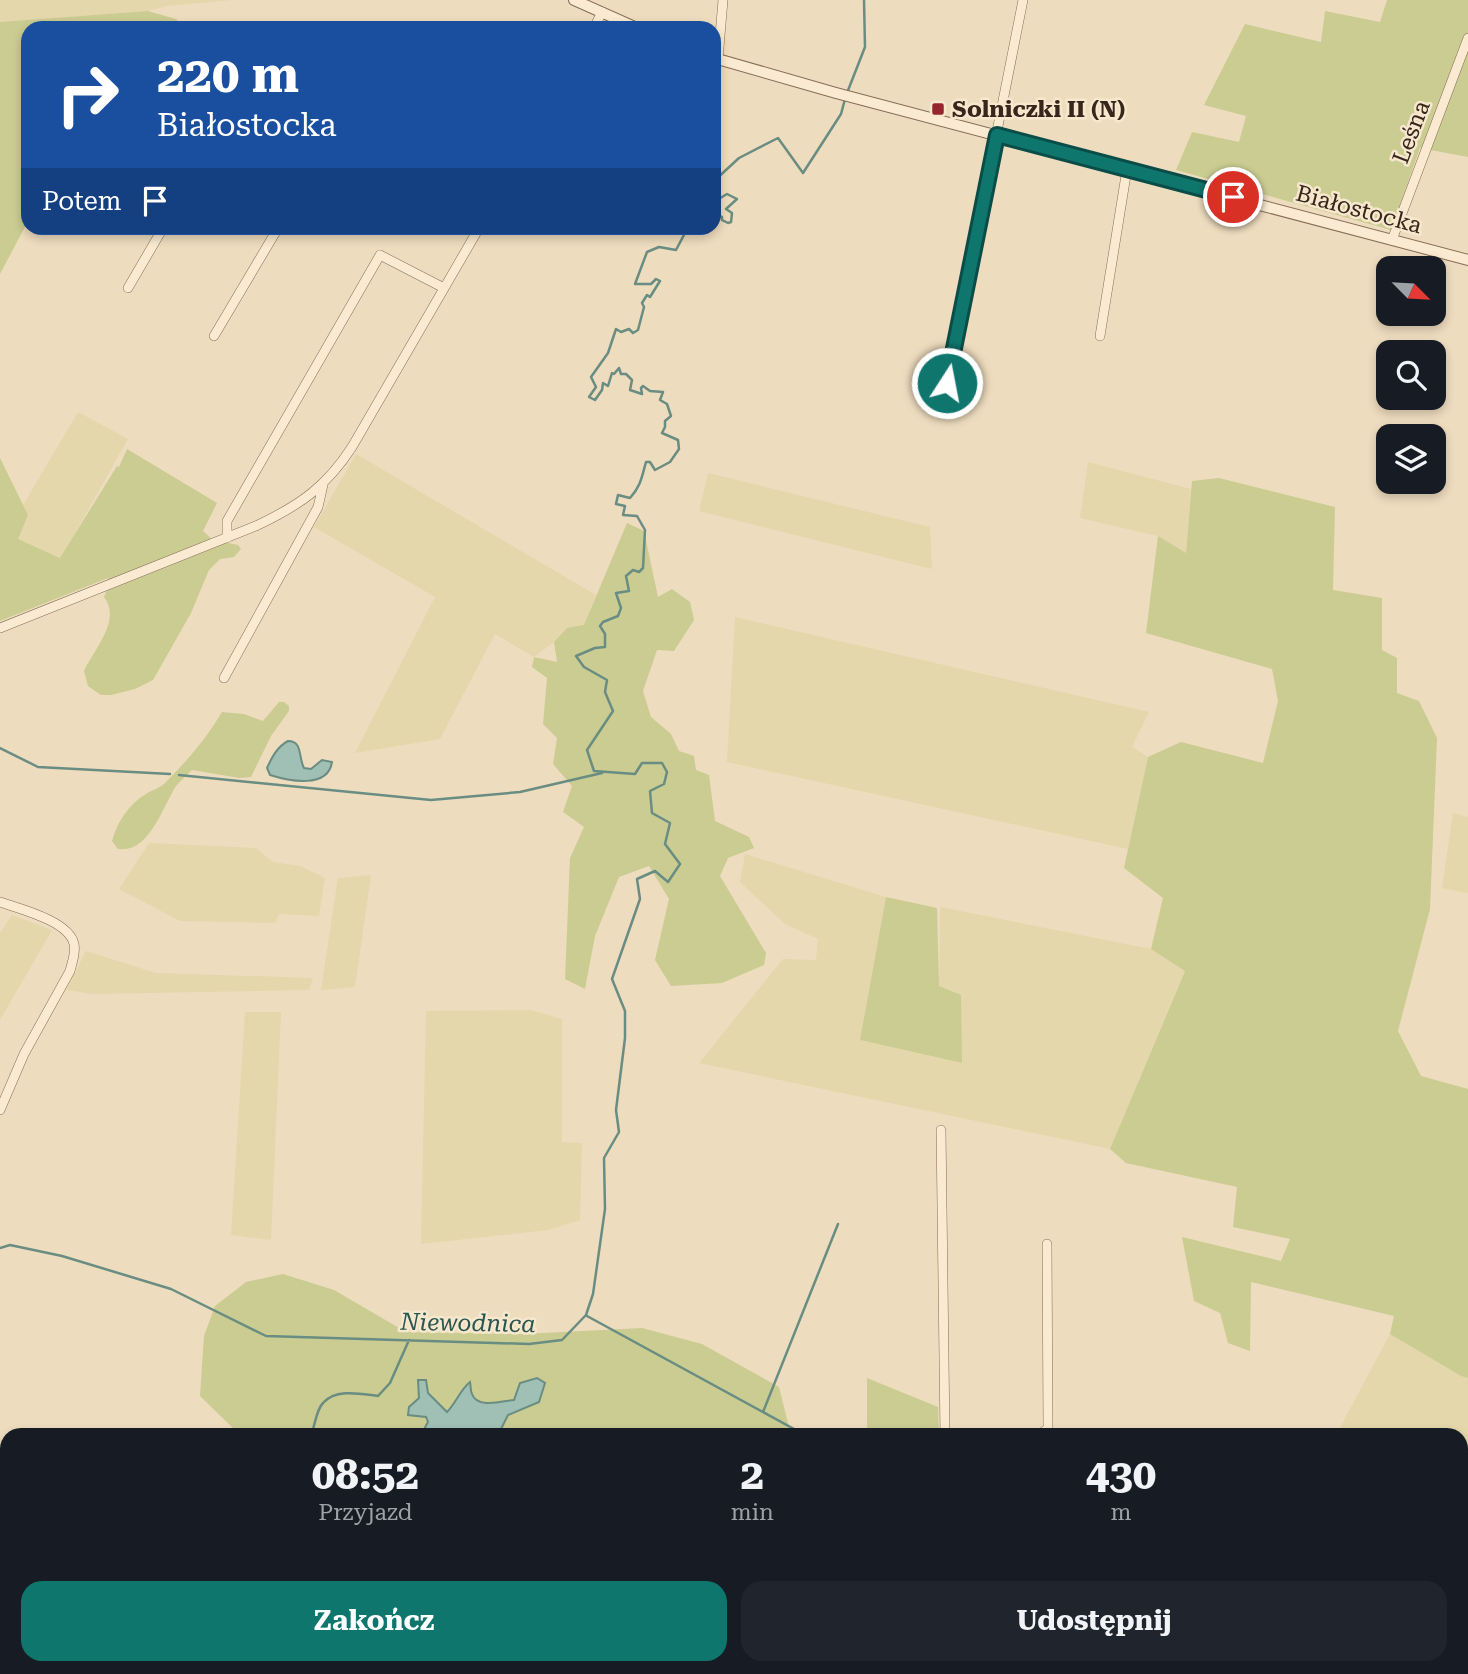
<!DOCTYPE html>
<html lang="pl">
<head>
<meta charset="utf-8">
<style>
  body { margin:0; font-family:"Roboto Serif",serif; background:#20242c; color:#f1f3f6; height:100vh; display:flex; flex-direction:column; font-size:26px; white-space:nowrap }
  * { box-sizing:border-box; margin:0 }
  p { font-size:23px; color:#9ea1a6 }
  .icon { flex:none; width:38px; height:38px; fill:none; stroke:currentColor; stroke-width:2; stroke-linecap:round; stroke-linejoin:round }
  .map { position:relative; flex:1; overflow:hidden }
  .details { position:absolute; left:0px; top:1428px; width:1468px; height:247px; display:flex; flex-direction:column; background:#171b24; border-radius:21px 21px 0 0; box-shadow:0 4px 10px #0003 }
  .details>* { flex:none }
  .banner { position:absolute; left:21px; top:21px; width:700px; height:214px; border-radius:21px; box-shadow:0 4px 10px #0003; background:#1a4fa0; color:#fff; overflow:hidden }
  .needle { width:46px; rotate:114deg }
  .tools { position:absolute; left:1376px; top:256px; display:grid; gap:14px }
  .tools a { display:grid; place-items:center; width:70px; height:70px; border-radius:14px; background:#171b24; box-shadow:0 4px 10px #0003; font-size:35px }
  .pin { position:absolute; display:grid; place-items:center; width:60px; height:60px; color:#fff; margin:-30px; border:4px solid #fff; border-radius:50%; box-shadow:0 2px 7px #0007 }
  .me { position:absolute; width:77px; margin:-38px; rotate:11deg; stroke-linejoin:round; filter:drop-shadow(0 0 5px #0008) }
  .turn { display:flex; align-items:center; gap:24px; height:147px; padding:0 21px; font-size:32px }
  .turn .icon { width:91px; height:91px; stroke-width:2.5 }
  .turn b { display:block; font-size:49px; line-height:60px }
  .then { display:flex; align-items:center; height:66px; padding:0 21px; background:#0003; gap:14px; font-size:26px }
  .eta { display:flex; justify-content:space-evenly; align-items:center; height:119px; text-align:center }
  .eta b { font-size:42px; font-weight:700; line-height:49px }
  .action { display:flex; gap:14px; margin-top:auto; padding:14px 21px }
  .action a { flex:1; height:80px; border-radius:21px; background:#0f766e; color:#fff; font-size:28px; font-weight:700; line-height:80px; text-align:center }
  .action a+a { background:#20242c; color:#f1f3f6 }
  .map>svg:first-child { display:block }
</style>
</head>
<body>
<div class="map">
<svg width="1468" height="1674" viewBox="0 0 1468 1674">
  <rect width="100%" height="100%" fill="#eedcbe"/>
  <path fill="#e4d7ab" d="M0 0H232L167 6 148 11 0 22Z
    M78 412 128 439 61 558 17 539 28 515 23 505Z
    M356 454 596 595 584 626 567 628 554 642 534 657 495 634 440 739 355 753 435 597 314 527Z
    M1088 462 1191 489 1186 553 1158 536 1080 518Z
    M708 473 930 527 932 569 699 511Z
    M735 617 1149 712 1132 747 1148 757 1128 849 727 762Z
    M1453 813 1468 817V893L1442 888Z
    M149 843 256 848 273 862 300 866 325 878 319 916 279 914 275 923 180 921 119 889Z
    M745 854 886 897 860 1040 961 1063 939 986 940 907 1151 949 1185 970 1110 1149 699 1063 783 959 816 960 818 939 785 924 740 882Z
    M371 875 355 987 321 990 338 878Z
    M12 915 52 930 0 1020V933Z
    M86 951 156 973 313 978 309 990 93 994 66 990Z
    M531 1010 562 1019V1142L582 1143 580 1220 548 1230 421 1244 426 1011Z
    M245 1012H281L271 1240 231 1235Z
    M1390 1334 1461 1376 1468 1378V1563L1461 1564V1435H1336Z"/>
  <path fill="#cacc92" d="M1387 0H1468V157L1420 148 1391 230 1176 170 1192 132 1239 142 1246 116 1204 105 1245 24 1321 42 1325 11 1380 22Z
    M148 11 176 19 185 28H28V221L0 274V22Z
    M127 449 217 503 203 531 213 540 238 545 241 549 234 557 220 559 209 570 191 613 153 680 135 689 111 695H101L88 686 84 671C94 649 122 620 104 597L108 587V578L0 621V458L28 515 18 539 60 558 117 466 119 467Z
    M1219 478 1335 507 1333 590 1382 598V650L1397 658V693L1419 701 1437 738 1430 909 1398 1031 1421 1076 1468 1089V1378L1461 1376 1390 1334 1394 1316 1251 1282 1250 1351 1228 1343 1220 1313 1194 1301 1182 1237 1281 1261 1290 1239 1233 1227 1237 1187 1126 1163 1110 1149 1185 971 1151 949 1163 898 1124 868 1148 757 1181 742 1263 763 1278 701 1272 669 1146 633 1158 536 1186 553 1192 481Z
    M627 523 644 531 658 597 672 589 690 602 694 620 674 651 657 650 643 691 651 717 671 734 679 751 694 756 696 770 709 775 715 821 749 837 754 848 728 858 720 876 766 953 764 965 722 983 671 986 655 960 669 899 649 866 619 877 595 936 585 989 565 979 570 858 584 827 563 812 572 786 553 764 557 738 543 724 547 678 532 667 534 657 557 662 554 642 567 628 584 625Z
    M279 702H284L289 706V711L271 736 251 777 239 778 192 770C187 775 181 780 176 786 163 806 149 854 118 849L112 841C117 822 129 804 146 794 152 790 160 788 165 783 187 761 206 739 222 712L244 714 263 721Z
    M886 897 937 908 939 986 961 995 962 1063 860 1040Z
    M283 1274 334 1290 406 1332 522 1334 642 1328 702 1344 779 1387 791 1435H240L200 1396 204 1336 215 1306 246 1282Z
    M867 1378 938 1407 939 1435H867Z
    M1468 1636V1674H1363L1364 1668H1461V1639Z
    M69 1668H211L206 1674H71Z"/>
  <path fill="#a1c0b5" stroke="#698d82" stroke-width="2" d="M288 741C303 741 298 757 304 768L311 769 322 760 332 762C328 789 289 781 270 775L267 768C272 757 277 747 288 741Z
    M537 1378 545 1383 539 1402 508 1415 498 1435H456L453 1430 450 1435H421L428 1422 426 1417 408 1415 409 1407 419 1398 418 1380H426L428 1393 447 1412C456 1403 460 1390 470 1382 471 1386 470 1390 472 1394 477 1409 503 1401 514 1400L520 1383Z"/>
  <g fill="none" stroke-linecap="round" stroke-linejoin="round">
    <path stroke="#698d82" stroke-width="2.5" d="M847 93 865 47 864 0
      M714 181 739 158 778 138 803 173 841 114 845 99
      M714 198 717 200 727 194 737 199 726 209 732 213 731 222 728 223 722 220V217L714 214
      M0 748 38 767 170 774
      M179 775 431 800 520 792 602 773
      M0 1248 10 1245 62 1256 171 1289 266 1336 529 1344 562 1340 586 1315 593 1294 605 1209 604 1158 619 1132 616 1110 625 1038V1011L612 979 640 899 637 879 655 871 668 882 680 864 665 844 670 823 652 813 650 791 664 784 667 772 662 763H642L635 774 594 771 587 750 613 711 605 692 607 680 584 667 576 656 595 648 605 647V634L600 626 603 622 618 616 621 608 616 593 629 591 626 576 633 570 639 572 643 568 645 530 637 516 623 515 625 506 616 504 618 495 630 498C641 486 642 476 646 462H650L655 470 670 462 679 449 678 440 662 433 665 427V421L671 416 667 404 660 400 663 392 650 391 643 386 641 388 642 394 630 390 632 380 626 374H621L619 368 614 374 612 373 608 386 603 383 602 390 595 400 589 397 596 387 591 377 608 353 616 329 621 332 629 329 633 333 638 330 644 307 642 303 647 295 650 297 660 281 656 279 651 284H635L647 252 659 247 676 250 685 233 679 230 680 228
      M587 1316 805 1435
      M763 1412 838 1224
      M311 1435C315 1426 316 1410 323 1403 336 1388 361 1394 378 1396L390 1383 409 1340
      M1461 1606H1464
      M0 1660 7 1659"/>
    <defs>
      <path id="minor" d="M594 28 602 12
        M718 59 723 0
        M1392 240 1468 38
        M128 288 163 228
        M214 336 278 228
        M1100 336 1127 169
        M947 383 1023 0
        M227 538V521L380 255 444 288
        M0 628 258 525C300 505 326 487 352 447L479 228
        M224 678 318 507 323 485
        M0 902C20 909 69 921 74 944 76 954 72 962 70 971L24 1054 0 1110
        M941 1130 945 1435
        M1036 1435 1041 1434 1048 1428 1047 1244
        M0 1497 7 1499
        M387 1668 398 1674
        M863 1674 866 1668"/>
      <path id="tertiary" d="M574 0 637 28
        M714 58 836 93 1468 260"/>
    </defs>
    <use href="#minor" stroke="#876c56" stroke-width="10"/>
    <use href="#tertiary" stroke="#876c56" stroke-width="12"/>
    <use href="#minor" stroke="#f9ead1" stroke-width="9"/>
    <use href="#tertiary" stroke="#f9ead1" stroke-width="10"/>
  </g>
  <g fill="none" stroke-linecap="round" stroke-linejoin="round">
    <defs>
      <path id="route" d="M947 383 997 135 1233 197"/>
    </defs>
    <use href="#route" stroke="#0a4d48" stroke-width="18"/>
    <use href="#route" stroke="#0f766e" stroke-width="12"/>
  </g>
  <rect fill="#97252f" stroke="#f6e7cd" stroke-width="2.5" x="931" y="102" width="14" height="14" rx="3.5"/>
  <g text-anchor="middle" stroke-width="5" stroke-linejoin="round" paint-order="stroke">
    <g font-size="23" font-weight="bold" fill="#36261b" stroke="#f6e7cd" text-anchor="start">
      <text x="952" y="117">Solniczki II (N)</text>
    </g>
    <g font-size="23" fill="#36261b" stroke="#f6e7cd">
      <text transform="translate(1411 132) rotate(-69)" y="8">Leśna</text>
      <text transform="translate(1359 209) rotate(15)" y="8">Białostocka</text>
    </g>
    <g font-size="24" font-style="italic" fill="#2a5650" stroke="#f6e7cd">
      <text transform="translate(468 1323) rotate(1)" y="8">Niewodnica</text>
    </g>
  </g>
</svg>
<div class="tools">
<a><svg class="needle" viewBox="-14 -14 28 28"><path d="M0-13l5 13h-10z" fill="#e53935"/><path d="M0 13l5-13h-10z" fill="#9ea1a6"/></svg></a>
<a><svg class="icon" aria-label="search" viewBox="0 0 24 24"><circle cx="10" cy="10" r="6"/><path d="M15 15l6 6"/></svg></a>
<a><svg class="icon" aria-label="layers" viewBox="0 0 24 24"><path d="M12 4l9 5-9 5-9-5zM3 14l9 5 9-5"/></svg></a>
</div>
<div class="pin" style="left:1233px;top:197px;background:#d93025"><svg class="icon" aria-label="arrive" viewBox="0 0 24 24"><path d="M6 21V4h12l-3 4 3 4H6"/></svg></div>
<svg class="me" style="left:947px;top:383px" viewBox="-20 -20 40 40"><circle r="17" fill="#0f766e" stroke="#fff" stroke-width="3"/><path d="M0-11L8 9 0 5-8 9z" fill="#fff"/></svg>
<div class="banner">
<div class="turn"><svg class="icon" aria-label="right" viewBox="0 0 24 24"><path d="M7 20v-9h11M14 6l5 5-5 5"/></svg><div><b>220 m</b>Białostocka</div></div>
<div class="then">Potem<svg class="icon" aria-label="arrive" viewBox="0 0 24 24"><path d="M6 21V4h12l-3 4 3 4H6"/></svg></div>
</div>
<section class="details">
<div class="eta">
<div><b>08:52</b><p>Przyjazd</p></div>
<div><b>2</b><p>min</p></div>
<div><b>430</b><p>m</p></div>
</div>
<div class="action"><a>Zakończ</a><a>Udostępnij</a></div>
</section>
</div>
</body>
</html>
